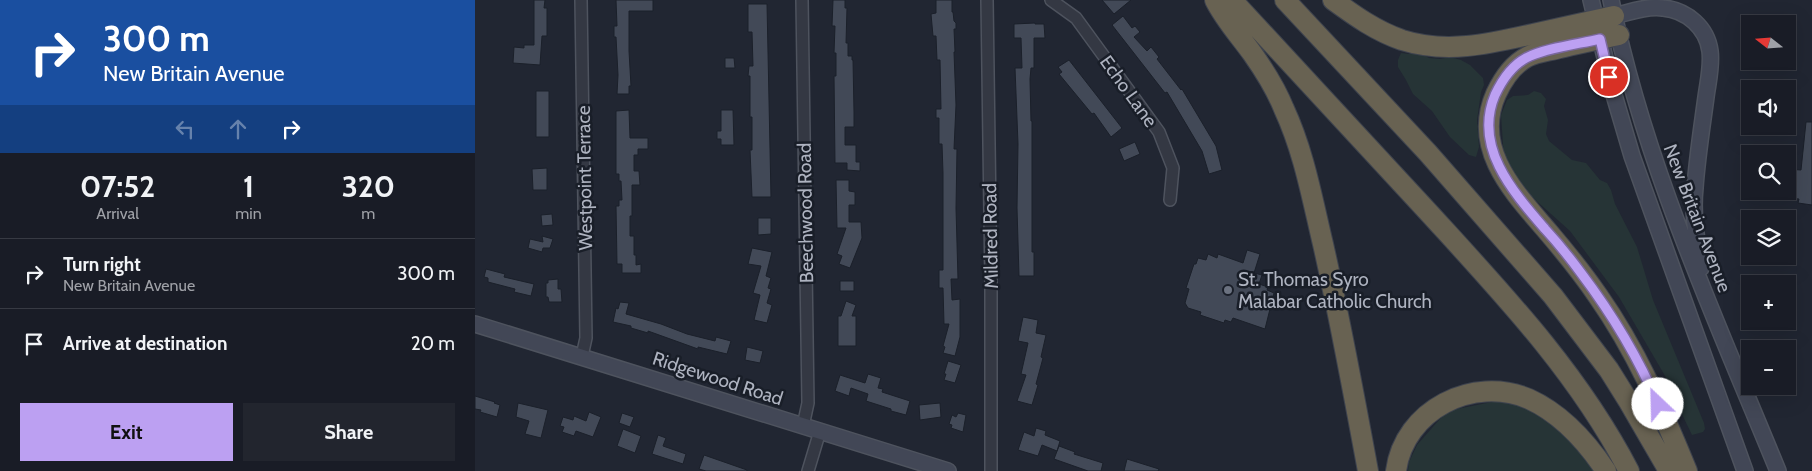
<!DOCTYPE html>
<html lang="en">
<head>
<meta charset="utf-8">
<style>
  body { margin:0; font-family:Cabin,sans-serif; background:#22252e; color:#f1f3f6; height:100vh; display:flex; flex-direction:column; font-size:19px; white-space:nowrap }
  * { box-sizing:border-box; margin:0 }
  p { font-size:16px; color:#9fa1a7 }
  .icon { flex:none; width:28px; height:28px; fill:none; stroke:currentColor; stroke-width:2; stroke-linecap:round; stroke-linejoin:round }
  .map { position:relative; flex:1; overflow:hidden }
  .drawer { display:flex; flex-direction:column; background:#191c26; width:475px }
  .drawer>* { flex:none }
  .top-card { background:#1a4fa0; color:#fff; overflow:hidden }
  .needle { width:32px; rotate:287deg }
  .controls { position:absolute; left:1266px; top:15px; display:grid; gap:10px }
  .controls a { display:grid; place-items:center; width:55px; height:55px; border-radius:0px; background:#191c26; box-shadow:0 5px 20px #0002,0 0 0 1px #373a43; font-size:25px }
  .pin { position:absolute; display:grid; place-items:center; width:42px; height:42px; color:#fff; margin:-21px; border:2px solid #fff; border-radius:50%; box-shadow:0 1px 5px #0007 }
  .me { position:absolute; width:55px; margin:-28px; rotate:336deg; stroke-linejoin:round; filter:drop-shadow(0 0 4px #0008) }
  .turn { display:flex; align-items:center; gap:18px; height:105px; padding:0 20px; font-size:22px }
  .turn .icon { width:65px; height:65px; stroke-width:2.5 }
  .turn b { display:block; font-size:35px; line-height:42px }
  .lanes { display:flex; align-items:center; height:48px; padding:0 20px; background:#0003; justify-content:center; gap:25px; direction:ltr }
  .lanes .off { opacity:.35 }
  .eta { display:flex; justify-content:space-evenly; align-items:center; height:85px; text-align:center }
  .eta b { font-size:30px; font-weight:700; line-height:35px }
  .button { display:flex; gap:10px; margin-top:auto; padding:10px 20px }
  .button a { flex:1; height:58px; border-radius:0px; background:#bca0f2; color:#111; font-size:20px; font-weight:700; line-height:58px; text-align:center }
  .button a+a { background:#22252e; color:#f1f3f6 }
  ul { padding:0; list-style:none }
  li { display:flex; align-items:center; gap:15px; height:70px; padding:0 20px; border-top:1px solid #373a43 }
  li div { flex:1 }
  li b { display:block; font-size:19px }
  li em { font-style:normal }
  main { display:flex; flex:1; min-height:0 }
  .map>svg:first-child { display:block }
</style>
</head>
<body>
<main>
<section class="drawer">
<div class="top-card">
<div class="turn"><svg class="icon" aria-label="right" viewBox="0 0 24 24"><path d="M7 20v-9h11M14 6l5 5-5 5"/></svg><div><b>300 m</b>New Britain Avenue</div></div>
<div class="lanes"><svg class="icon off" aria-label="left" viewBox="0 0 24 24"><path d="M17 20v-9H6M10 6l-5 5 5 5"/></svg><svg class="icon off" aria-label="ahead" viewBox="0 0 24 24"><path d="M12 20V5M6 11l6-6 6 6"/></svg><svg class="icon" aria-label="right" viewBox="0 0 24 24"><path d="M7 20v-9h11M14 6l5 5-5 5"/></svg></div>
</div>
<div class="eta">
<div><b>07:52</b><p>Arrival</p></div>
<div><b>1</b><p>min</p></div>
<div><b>320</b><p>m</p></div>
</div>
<ul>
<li><svg class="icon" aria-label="right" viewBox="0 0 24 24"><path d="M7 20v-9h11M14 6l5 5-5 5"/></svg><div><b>Turn right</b><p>New Britain Avenue</p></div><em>300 m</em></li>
<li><svg class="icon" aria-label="arrive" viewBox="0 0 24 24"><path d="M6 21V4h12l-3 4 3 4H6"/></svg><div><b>Arrive at destination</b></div><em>20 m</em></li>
</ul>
<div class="button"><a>Exit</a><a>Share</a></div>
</section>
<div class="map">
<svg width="1337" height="471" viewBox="0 0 1337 471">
  <rect width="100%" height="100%" fill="#212632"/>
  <path fill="#263436" d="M941 51 954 58 965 59 975 57 986 60 995 65 1008 78 1009 85 1006 92 1002 120 1004 147 1001 157 994 155 975 137 957 111 938 94 931 80 923 67V60L926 53 934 54Z
    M1059 91 1066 93 1071 99 1069 106 1073 120 1071 134 1074 141 1097 160 1111 163 1125 180 1132 183 1136 190 1140 204 1162 247 1178 300 1229 423 1230 429 1228 432 1217 435 1204 408 1200 393 1144 297 1095 231 1056 196 1029 159 1026 115 1032 100 1038 96 1053 95Z
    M1022 401C1065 402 1096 439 1119 471H933L934 462 942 445 972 411Z"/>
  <path fill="#424957" stroke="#1b202a" d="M59 0H70L69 8H72V36H67L65 65 38 63 39 47 49 48V45H59Z
    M141 0H178V11H154V51L156 86H154V94H142L143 75 141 37H139V26H142Z
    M358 0H370V8H372L371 43H373V56H377V60H378L379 112V127H370V145H381V162H385V171L372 170V163H360L359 76H361V53H359L360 26H357Z
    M461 0H477V12H478L479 21 481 23V29H479L480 52H479L481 105 479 149H482L481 208 483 279H476L477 300 485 299V337L480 356 468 353 470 347 468 346 474 324H469L468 288H464V270H468V173L467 144H464V118H461V109H466L465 60H462L461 36H458L456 14 461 13Z
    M627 0H656L639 14Z
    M273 4H292L296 197H277L275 150H277V117H275V76H273L274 66H278L277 32H273Z
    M648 16 657 28 660 26 665 32 659 37 672 51 676 47 684 57 682 59 706 90 707 89 741 146 747 170 734 174 727 151 692 92 690 93 637 25Z
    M560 23V24H569L570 38H559V68H556L555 79 556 121H557V252H559V276H544L542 208 543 144 540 68H547L546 38H539V24Z
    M250 58H259L260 68H250Z
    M594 60 647 128 636 137 619 113 617 114 584 74 587 72 583 67Z
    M61 91H74V137H61Z
    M154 110 155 138H173V149H163V155H159V171H164L165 185H157V216H155V236H159V255H161V265L166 264V273H147V264H142L141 206H144V200H147L146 181H144V174H141V111Z
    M246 110H258L259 145H246V139H242V131H246Z
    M1331 122H1337V205L1323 203 1324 199 1312 198V169L1326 170Z
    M660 142 665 154 649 161 644 149Z
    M72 168V190H58L57 169Z
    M361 180H374V191L380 192V205H374V222H386L387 238 375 268 364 264 367 256 362 254 371 228H362Z
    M77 214 78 225 67 226 66 215Z
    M283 218H296V234L283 235Z
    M67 236 78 239 75 248H68L67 252 53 248 55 239 68 242Z
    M277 248 297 252 291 276 296 278 293 288 296 289 292 303 297 305 292 323 279 320 285 295 278 293 286 266 273 264Z
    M772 250 785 254 779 273 787 275 784 284 793 287 792 290 799 293 790 329 758 318 756 322 750 320 749 323 725 315 726 312 713 308 710 303 714 289 711 288 719 264H721L723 258 731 260 733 254 742 258 743 254 768 263Z
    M11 269 30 274 29 277 59 284 56 296 39 292 40 289 13 282V278L9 277Z
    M83 279V289H86L87 302H74L73 297H71V283H73V280Z
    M365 281H379V291H365Z
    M371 301 381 305 377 316H381V346H363V316H366Z
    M145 302 154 303 151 314 186 324 212 334 240 341 241 337 256 341 252 354 223 347V349L173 331V333L156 328V326L138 322 141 308 143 309Z
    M548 317 563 320 561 333 571 335 566 357 568 358 561 384 563 385 557 405 542 401 551 375 546 374 553 343 543 341Z
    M272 347 288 351 285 363 270 360Z
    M473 361 486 365 480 383 469 380 471 374H469Z
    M393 374 406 378 403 388 408 389 407 392 435 401 431 415 416 411V409L391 401 393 394 376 388 374 396 360 391 365 375 390 383Z
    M0 396 20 402 19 403 25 405 22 417 5 412 6 410 0 409Z
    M43 403 73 410 66 438 50 434 54 421 41 417Z
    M465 403 466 417 445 420 444 405Z
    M114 412 126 417 118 437 101 431 99 436 87 432 89 427 85 426 88 417 98 420 99 416 111 421Z
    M147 413 159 417 155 427 144 423Z
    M483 413 491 415 488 432 476 428 477 425 474 424 477 415 481 417Z
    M561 428 571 431 570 435 585 441 582 451 567 445 563 456 543 450 549 432 559 436Z
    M148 429 166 436 160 453 142 446Z
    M183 435 191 438 188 446 211 454 208 464 177 454Z
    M584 446 600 452 599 454 628 463 626 471H613L579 459Z
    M229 455 272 470V471H231L224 469Z
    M652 459 684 469 683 471H649Z"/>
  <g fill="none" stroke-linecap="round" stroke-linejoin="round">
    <defs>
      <path id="minor" d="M106 0 111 338 107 356
        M327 0 333 403 328 426
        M512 0 516 286V471
        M576 0 601 18 684 132 698 168 695 200
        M333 471 345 431"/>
      <path id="secondary" d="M1116 0 1139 95 1157 156 1270 471
        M1136 0C1169 164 1240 317 1303 471
        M1139 16C1155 12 1172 6 1188 8 1212 10 1232 28 1235 51 1237 66 1233 82 1231 97 1227 127 1222 158 1220 188 1217 215 1222 241 1226 268
        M0 324 473 471"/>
      <path id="motorway" d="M740 0C750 20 764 35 777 53 789 70 801 89 809 109 829 152 837 198 848 244 865 319 879 395 893 471
        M757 0C823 71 889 143 955 214 1029 295 1103 373 1154 471
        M810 0 953 153 1078 296 1134 370 1154 402 1194 471
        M858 0C880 16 901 31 927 40 971 54 1014 44 1058 34 1085 28 1112 22 1139 16
        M1144 35C1124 39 1104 44 1085 48 1074 51 1062 52 1052 57 1037 65 1028 79 1021 94 996 150 1041 194 1074 233 1091 253 1108 274 1123 296 1161 350 1187 410 1212 471
        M921 471C929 410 998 375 1054 399 1087 414 1111 441 1131 471"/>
    </defs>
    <use href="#minor" stroke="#4e535e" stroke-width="14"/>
    <use href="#secondary" stroke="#4e535e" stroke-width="18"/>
    <use href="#motorway" stroke="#3e434e" stroke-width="22"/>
    <use href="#minor" stroke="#343843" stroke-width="11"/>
    <use href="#secondary" stroke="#424756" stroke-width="15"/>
    <use href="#motorway" stroke="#686252" stroke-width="20"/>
  </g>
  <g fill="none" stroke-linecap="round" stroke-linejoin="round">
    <defs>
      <path id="route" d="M1134 77 1125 39C1104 44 1070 48 1051 58 1036 66 1027 80 1020 95 998 147 1038 192 1070 229 1083 243 1095 258 1106 273 1137 314 1163 357 1183 404"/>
    </defs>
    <use href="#route" stroke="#7a689d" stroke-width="12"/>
    <use href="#route" stroke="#bca0f2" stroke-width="9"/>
  </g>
  <circle fill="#6b7280" stroke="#191e28" stroke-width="2" cx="753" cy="290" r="5"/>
  <g text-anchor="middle" stroke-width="5" stroke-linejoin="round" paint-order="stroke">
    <g font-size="19" fill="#aeb3c0" stroke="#191e28">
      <text transform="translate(654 91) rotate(54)" y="7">Echo Lane</text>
      <text transform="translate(109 178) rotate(-91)" y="7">Westpoint Terrace</text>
      <text transform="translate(330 213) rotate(-91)" y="7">Beechwood Road</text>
      <text transform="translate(1223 218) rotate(69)" y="7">New Britain Avenue</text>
      <text transform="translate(515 236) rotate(-91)" y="7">Mildred Road</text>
      <text transform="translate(243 378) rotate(18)" y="7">Ridgewood Road</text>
    </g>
    <g font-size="19" fill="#aeb3c0" stroke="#191e28" text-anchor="start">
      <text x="763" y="286">St. Thomas Syro<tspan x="763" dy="22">Malabar Catholic Church</tspan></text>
    </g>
  </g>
</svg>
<div class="controls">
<a><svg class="needle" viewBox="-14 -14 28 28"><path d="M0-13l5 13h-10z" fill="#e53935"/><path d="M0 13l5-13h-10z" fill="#9fa1a7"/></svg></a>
<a><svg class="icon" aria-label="sound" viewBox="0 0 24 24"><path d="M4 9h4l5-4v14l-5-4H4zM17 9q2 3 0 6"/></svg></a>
<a><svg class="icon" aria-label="search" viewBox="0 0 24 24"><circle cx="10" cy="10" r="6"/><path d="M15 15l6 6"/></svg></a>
<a><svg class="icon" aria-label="layers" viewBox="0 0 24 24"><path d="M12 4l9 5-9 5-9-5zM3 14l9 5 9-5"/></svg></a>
<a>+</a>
<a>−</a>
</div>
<div class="pin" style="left:1134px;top:77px;background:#d93025"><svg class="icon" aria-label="arrive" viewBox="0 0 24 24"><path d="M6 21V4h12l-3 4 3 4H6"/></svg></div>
<svg class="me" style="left:1183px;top:404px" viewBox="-20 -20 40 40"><circle r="19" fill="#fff"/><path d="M0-13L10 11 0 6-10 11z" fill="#bca0f2"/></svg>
</div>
</main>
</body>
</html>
